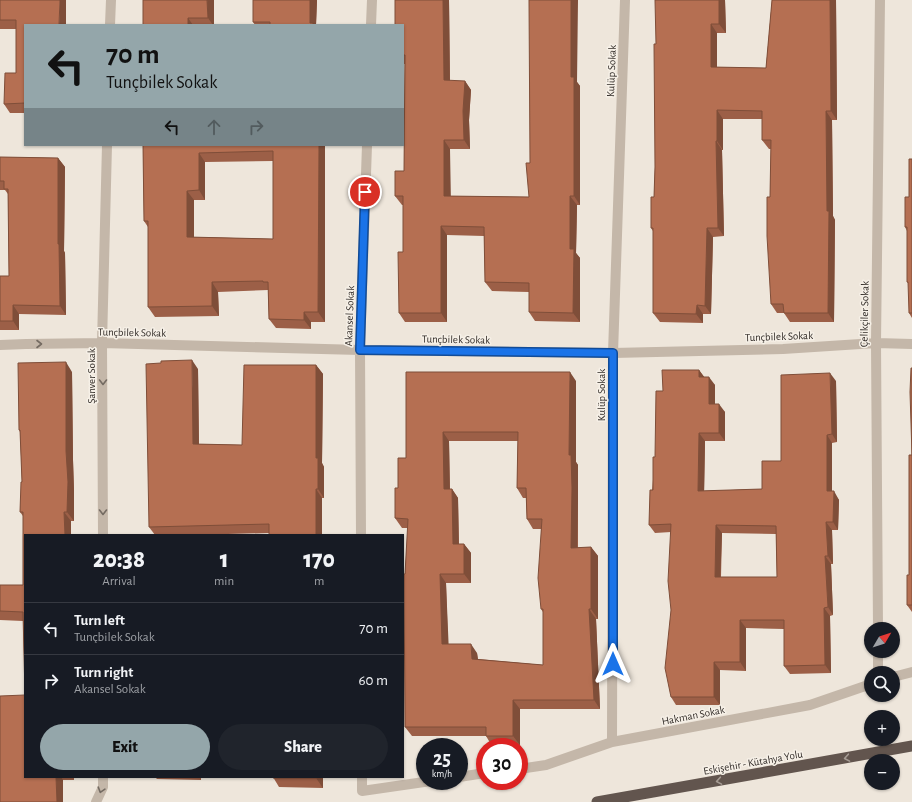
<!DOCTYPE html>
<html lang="en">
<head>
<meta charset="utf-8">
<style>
  body { margin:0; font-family:"Alegreya Sans",sans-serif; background:#20242c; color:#f1f3f6; height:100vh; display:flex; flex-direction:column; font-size:15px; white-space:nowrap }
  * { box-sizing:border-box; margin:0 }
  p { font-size:13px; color:#9ea1a6 }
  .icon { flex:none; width:22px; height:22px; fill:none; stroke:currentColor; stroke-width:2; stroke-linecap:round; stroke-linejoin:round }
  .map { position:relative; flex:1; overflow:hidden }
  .sheet { position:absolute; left:24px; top:534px; width:380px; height:244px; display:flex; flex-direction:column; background:#171b24; border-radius:0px; box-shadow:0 1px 3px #0004 }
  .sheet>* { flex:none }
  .guide { position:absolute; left:24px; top:24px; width:380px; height:122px; border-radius:0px; box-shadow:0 1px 3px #0004; background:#94a6aa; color:#111; overflow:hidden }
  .needle { width:26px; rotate:51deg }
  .controls { position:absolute; left:864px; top:622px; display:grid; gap:8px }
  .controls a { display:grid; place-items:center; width:36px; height:36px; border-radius:50%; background:#171b24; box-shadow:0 1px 3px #0004; font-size:20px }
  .speed { position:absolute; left:416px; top:738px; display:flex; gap:8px; font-size:20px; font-weight:700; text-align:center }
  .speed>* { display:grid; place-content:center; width:52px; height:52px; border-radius:50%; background:#171b24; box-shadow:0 1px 3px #0004; line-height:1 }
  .speed small { font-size:10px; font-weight:400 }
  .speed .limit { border:6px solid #d22; background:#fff; color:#111 }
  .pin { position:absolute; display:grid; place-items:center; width:34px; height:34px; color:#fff; margin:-17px; border:2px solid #fff; border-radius:50%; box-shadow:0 1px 4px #0007 }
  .me { position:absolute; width:44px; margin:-22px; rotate:0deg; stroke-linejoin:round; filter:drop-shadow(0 0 3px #0008) }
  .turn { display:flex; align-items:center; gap:14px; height:84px; padding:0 16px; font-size:18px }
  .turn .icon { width:52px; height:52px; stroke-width:2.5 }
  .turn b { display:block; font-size:28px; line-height:34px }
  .lanes { display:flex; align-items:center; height:38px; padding:0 16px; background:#0003; justify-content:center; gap:20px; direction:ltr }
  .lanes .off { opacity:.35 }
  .eta { display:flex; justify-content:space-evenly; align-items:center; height:68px; text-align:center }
  .eta b { font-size:24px; font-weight:800; line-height:28px }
  .button { display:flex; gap:8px; margin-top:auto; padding:8px 16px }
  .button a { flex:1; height:46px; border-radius:24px; background:#94a6aa; color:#111; font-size:16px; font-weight:800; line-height:46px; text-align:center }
  .button a+a { background:#20242c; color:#f1f3f6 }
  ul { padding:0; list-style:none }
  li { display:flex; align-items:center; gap:12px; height:52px; padding:0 16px; border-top:1px solid #363941 }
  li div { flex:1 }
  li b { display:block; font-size:15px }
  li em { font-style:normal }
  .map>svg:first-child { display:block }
</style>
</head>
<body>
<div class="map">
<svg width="912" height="802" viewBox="0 0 912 802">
  <rect width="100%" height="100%" fill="#eee6db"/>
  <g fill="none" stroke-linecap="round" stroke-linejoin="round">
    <path stroke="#c4b7a9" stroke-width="10" d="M110 25 111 0
      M371 25 372 0
      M0 345 26 344 102 343 360 350 613 353 783 349 876 343 912 344
      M103 535 102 343 107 145
      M361 535 360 350 367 145
      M878 629 876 343 880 0
      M878 651V673
      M893 677 912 672
      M612 742 613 353 625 0
      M519 769 546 765 612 742 810 705 871 684
      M362 777V791L431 781
      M459 777 485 773
      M96 802 103 787V777"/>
    <path stroke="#62554e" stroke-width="11" d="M597 802 912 746"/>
  </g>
  <path fill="#9c5f47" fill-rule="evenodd" d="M0 0 25 25V113H10L4 104 16 73V29H0Z
    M214 0V25H143Z
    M317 0 316 25H255L253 22Z
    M395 0H449L450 81H465L471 90 469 120 470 149H450V196L529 197 530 163 577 48V82L580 86V205H577L576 253 580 258V322L535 321 529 312V292L492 291 485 282 484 236 447 235V322H405L399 313 403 252V205H402L395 196 404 171 405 64H403V25Z
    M725 0 726 33H717V67L766 68 772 0H836L837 120H832L833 216 835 220 834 322H790L784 313H777L771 304 770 197 771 149H769L762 140V119H723V150H722L724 236 713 237 711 314H703V323L660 322 653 313V231L651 228 654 197 655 167 656 44Z
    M143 145H325V322H311V329L276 328 269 319 268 290 218 292 219 316 155 317 148 307V227L144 221ZM273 161V239L194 237V200H205V162Z
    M0 157 58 158 65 167 64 251 65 253 66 315 19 314V330H0V276H9L8 194 5 190H0Z
    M912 159V318L909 313V284L907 282V231L905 227 909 197Z
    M316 365 323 374 322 463 324 467V498H322L269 533 190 535H155L149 527 198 369 199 444 242 445Z
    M912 368V612L907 605 909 575 912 455Z
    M699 370 704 377 715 385V404L725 412V441H705L704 491 762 489 836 381 837 442 832 443V491L839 500 838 530H832L833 564H831L833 615 830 616 831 673 790 674 784 666V629L746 628V671L720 670V705H676L671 697V532L655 533 649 525 655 457 663 391ZM722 533 776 534 777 577H721Z
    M72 372 73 460 74 491V521H71L25 777H74V780H63V802H0L25 695 23 621 0 620V585H23V516L20 512 22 482 20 432 19 430Z
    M406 372 576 381V462L578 465V548L591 547 598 556V619H596L600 709H520V745L492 746 486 736H412L405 727V574L408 528H402L395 518 398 488 406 458ZM449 441H518L517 488 523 498H526L527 519 533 529H541V609L543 612V665L478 659 477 653 448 644 446 583H471V553L464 544H459L458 498 452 489H450Z
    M155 777H201V780L157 779Z
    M273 777H323V788L279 787Z"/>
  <path fill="#7f4e39" d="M60 0H66V25H59Z
    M207 0H214V25H213L208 18Z
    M310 0H317L316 25H311L310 23Z
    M443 0H449L450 89 444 80Z
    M571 0H578L577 82 580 86V205L574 196 571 77Z
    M719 0H725L726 33 719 24Z
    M830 0H836L837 120 831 111Z
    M188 18 193 25H188Z
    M711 24 717 33V76L711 67Z
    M465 81 471 90 469 120 470 149 464 140 463 111Z
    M717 110 723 119V150L717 141Z
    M826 111 832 120 833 216 835 220 834 322 828 313Z
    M444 140 450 149 451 205 444 196Z
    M716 141 722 150 724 236 718 228Z
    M319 145H325V322L318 312Z
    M199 153 205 162V200L199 190Z
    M58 158 65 167 64 251 65 253 66 315 60 306 58 244Z
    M187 191 194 200V246L187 237Z
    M570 196 577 205 576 253 580 258V322L573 313 570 249Z
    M441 226 447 235V322L441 313Z
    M707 228 713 237 711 314 705 306Z
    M212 282 218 292 219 316 212 306Z
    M13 305 19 314V330L13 321Z
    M697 305 703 314V323L696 314Z
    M304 312 311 322V329L304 320Z
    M192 360 198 369 199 453 193 444Z
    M66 362 72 372 73 460 74 491V521L67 512 66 451Z
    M316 365 323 374 322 463 324 467V498L318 489 316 458Z
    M699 370 705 378 699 377Z
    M570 372 576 381V462L578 465V498L577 558 571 548 569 455Z
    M830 373 836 381 837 442 832 434Z
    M709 377 715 385V412L709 404Z
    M719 404 725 412V441L719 433Z
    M443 432 449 441 450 498 444 489Z
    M699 433 705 441 704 499 698 491Z
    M827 435 832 443V499L827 491Z
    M316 489 322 498V535H316Z
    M452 489 458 498 459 553 453 544Z
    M834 491 839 500 838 530 833 522Z
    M64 512 71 521V535H65Z
    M826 522 832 530 833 564 828 556Z
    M716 525 722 533 720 585 715 577Z
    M464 544 471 553V583L464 574Z
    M591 547 598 556V619L591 609Z
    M825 556 831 564 833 615 828 607Z
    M440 574 446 583 449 654 442 644Z
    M824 608 830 616 831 673 825 665Z
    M589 609 596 619 600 709 594 700Z
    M740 620 746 628V671L740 662Z
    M471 644 477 653 479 668 472 659Z
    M714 662 720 670V705L714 697Z
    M513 700 520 709V745L513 736Z
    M56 777H61L63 780V802H57Z
    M316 777H323V788L316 778Z"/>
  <path fill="#b56f52" stroke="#7f4e39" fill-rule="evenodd" d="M0 0H60L59 25H25V103L4 104 5 73H16V20H0Z
    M143 0H207L208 18H188V25H143Z
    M253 0H310V23H313V25H270V22H253Z
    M395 0H443L444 80 465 81 463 111 464 140H444V196L529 197 526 163H530L529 0H571V77H574V196H570V249H574L573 313 529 312V283L485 282 484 227 441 226V313H399L398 252H403V196H395V171H404L405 55H403V25H395Z
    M655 0H719V24H711V67L766 68 772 0H830L831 111H826L827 211H829L828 313H784L783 304H771L767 236V197H770L771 140H762V111L717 110V141H716L718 228H707L705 306 697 305 696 314 653 313V228H651V197H654L655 167 654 44H656Z
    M143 145H319L318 312H304V320L269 319 268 282H263V281L212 282V306L148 307V221H144ZM273 151V239L187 237V191L199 190V153Z
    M0 157 58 158V244H59L60 306 13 305V321H0V276H9L8 189H4V181H0Z
    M909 159H912V313H909L908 282H907V227H905V197H909Z
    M192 360 193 444 242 445 244 365H316V458H318V489H316V535H269V524L149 527 146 364 161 363V361Z
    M66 362V451L68 482 67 512H64L65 535H25V777H56L57 802H0V696L25 695 23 612 0 611V585H23V512H20L21 482H22L20 430H19L18 363Z
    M911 368H912V605H907V575H909V455H912L910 392Z
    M662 370H699V377H709V404H719V433H699L698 491 762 489V461H781V375L830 373 832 434 827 435V491H834L833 522H826L828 556H825L828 607 824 608 825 665 784 666V620H740V662H714V697H671L665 668 671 610 668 581 671 524 649 525 650 490H653V457H655L656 391H663ZM716 525 776 526 777 577H715Z
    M406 372H570L569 455H571L572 488 571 548 591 547V609H589L594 700H513V736H486V727H405L404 574H405L408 519 395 518V488H398V458H406ZM443 432H518L517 488H526L527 519H542L538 578 541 609H543V665L472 659 471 644H442L440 574H464V544H453L452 489H444Z
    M273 777H316V778H273Z"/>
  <defs><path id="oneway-chevron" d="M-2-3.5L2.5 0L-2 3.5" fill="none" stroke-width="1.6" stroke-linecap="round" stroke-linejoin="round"/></defs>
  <g stroke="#746b62">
    <use href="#oneway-chevron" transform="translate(39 344)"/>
    <use href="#oneway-chevron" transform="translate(103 382) rotate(90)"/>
    <use href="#oneway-chevron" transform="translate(103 512) rotate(90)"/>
    <use href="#oneway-chevron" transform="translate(101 790) rotate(107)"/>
  </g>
  <g stroke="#a59b93">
    <use href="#oneway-chevron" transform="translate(847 758) rotate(170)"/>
    <use href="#oneway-chevron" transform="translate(719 781) rotate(170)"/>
  </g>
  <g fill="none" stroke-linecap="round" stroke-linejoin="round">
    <defs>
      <path id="route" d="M365 192 360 350 613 353V664"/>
    </defs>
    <use href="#route" stroke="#114b97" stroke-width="10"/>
    <use href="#route" stroke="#1a73e8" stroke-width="7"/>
  </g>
  <g text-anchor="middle" stroke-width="3" stroke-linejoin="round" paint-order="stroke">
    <g font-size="11" fill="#322c28" stroke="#f6f0e7">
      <text transform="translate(611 71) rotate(-88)" y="4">Kulüp Sokak</text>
      <text transform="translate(864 314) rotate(-89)" y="4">Çelikçiler Sokak</text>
      <text transform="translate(349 316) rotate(-88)" y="4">Akansel Sokak</text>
      <text transform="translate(132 332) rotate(1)" y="4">Tunçbilek Sokak</text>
      <text transform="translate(779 336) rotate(-2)" y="4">Tunçbilek Sokak</text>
      <text transform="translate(456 339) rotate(1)" y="4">Tunçbilek Sokak</text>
      <text transform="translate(91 376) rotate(-90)" y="4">Şanver Sokak</text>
      <text transform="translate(601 395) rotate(-90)" y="4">Kulüp Sokak</text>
      <text transform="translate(693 715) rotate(-11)" y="4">Hakman Sokak</text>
      <text transform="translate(753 762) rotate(-10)" y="4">Eskişehir - Kütahya Yolu</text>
    </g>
  </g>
</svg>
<div class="controls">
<a><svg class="needle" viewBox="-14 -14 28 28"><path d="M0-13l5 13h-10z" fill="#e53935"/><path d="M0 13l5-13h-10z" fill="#9ea1a6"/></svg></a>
<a><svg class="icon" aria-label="search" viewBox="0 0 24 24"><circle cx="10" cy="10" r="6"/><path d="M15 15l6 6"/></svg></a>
<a>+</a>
<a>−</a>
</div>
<div class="speed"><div>25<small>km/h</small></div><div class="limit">30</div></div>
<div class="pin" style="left:365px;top:192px;background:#d93025"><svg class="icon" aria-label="arrive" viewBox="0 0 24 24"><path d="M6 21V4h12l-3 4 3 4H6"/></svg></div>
<svg class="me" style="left:613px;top:664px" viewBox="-20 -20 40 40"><path d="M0-17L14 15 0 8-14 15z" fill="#1a73e8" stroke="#fff" stroke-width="4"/></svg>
<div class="guide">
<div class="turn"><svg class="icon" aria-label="left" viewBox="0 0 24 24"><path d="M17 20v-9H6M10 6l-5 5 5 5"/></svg><div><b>70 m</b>Tunçbilek Sokak</div></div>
<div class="lanes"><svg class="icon" aria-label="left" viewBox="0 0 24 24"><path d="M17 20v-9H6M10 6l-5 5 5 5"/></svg><svg class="icon off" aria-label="ahead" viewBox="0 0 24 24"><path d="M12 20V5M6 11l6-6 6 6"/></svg><svg class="icon off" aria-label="right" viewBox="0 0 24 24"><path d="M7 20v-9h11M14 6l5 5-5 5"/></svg></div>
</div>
<section class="sheet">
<div class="eta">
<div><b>20:38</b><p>Arrival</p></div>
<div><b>1</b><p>min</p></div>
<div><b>170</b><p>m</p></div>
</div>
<ul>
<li><svg class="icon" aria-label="left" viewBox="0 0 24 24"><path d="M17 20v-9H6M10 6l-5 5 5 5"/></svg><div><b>Turn left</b><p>Tunçbilek Sokak</p></div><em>70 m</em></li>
<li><svg class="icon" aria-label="right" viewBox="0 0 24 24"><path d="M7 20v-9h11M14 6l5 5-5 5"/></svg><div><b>Turn right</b><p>Akansel Sokak</p></div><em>60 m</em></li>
</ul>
<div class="button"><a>Exit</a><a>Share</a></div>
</section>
</div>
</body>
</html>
